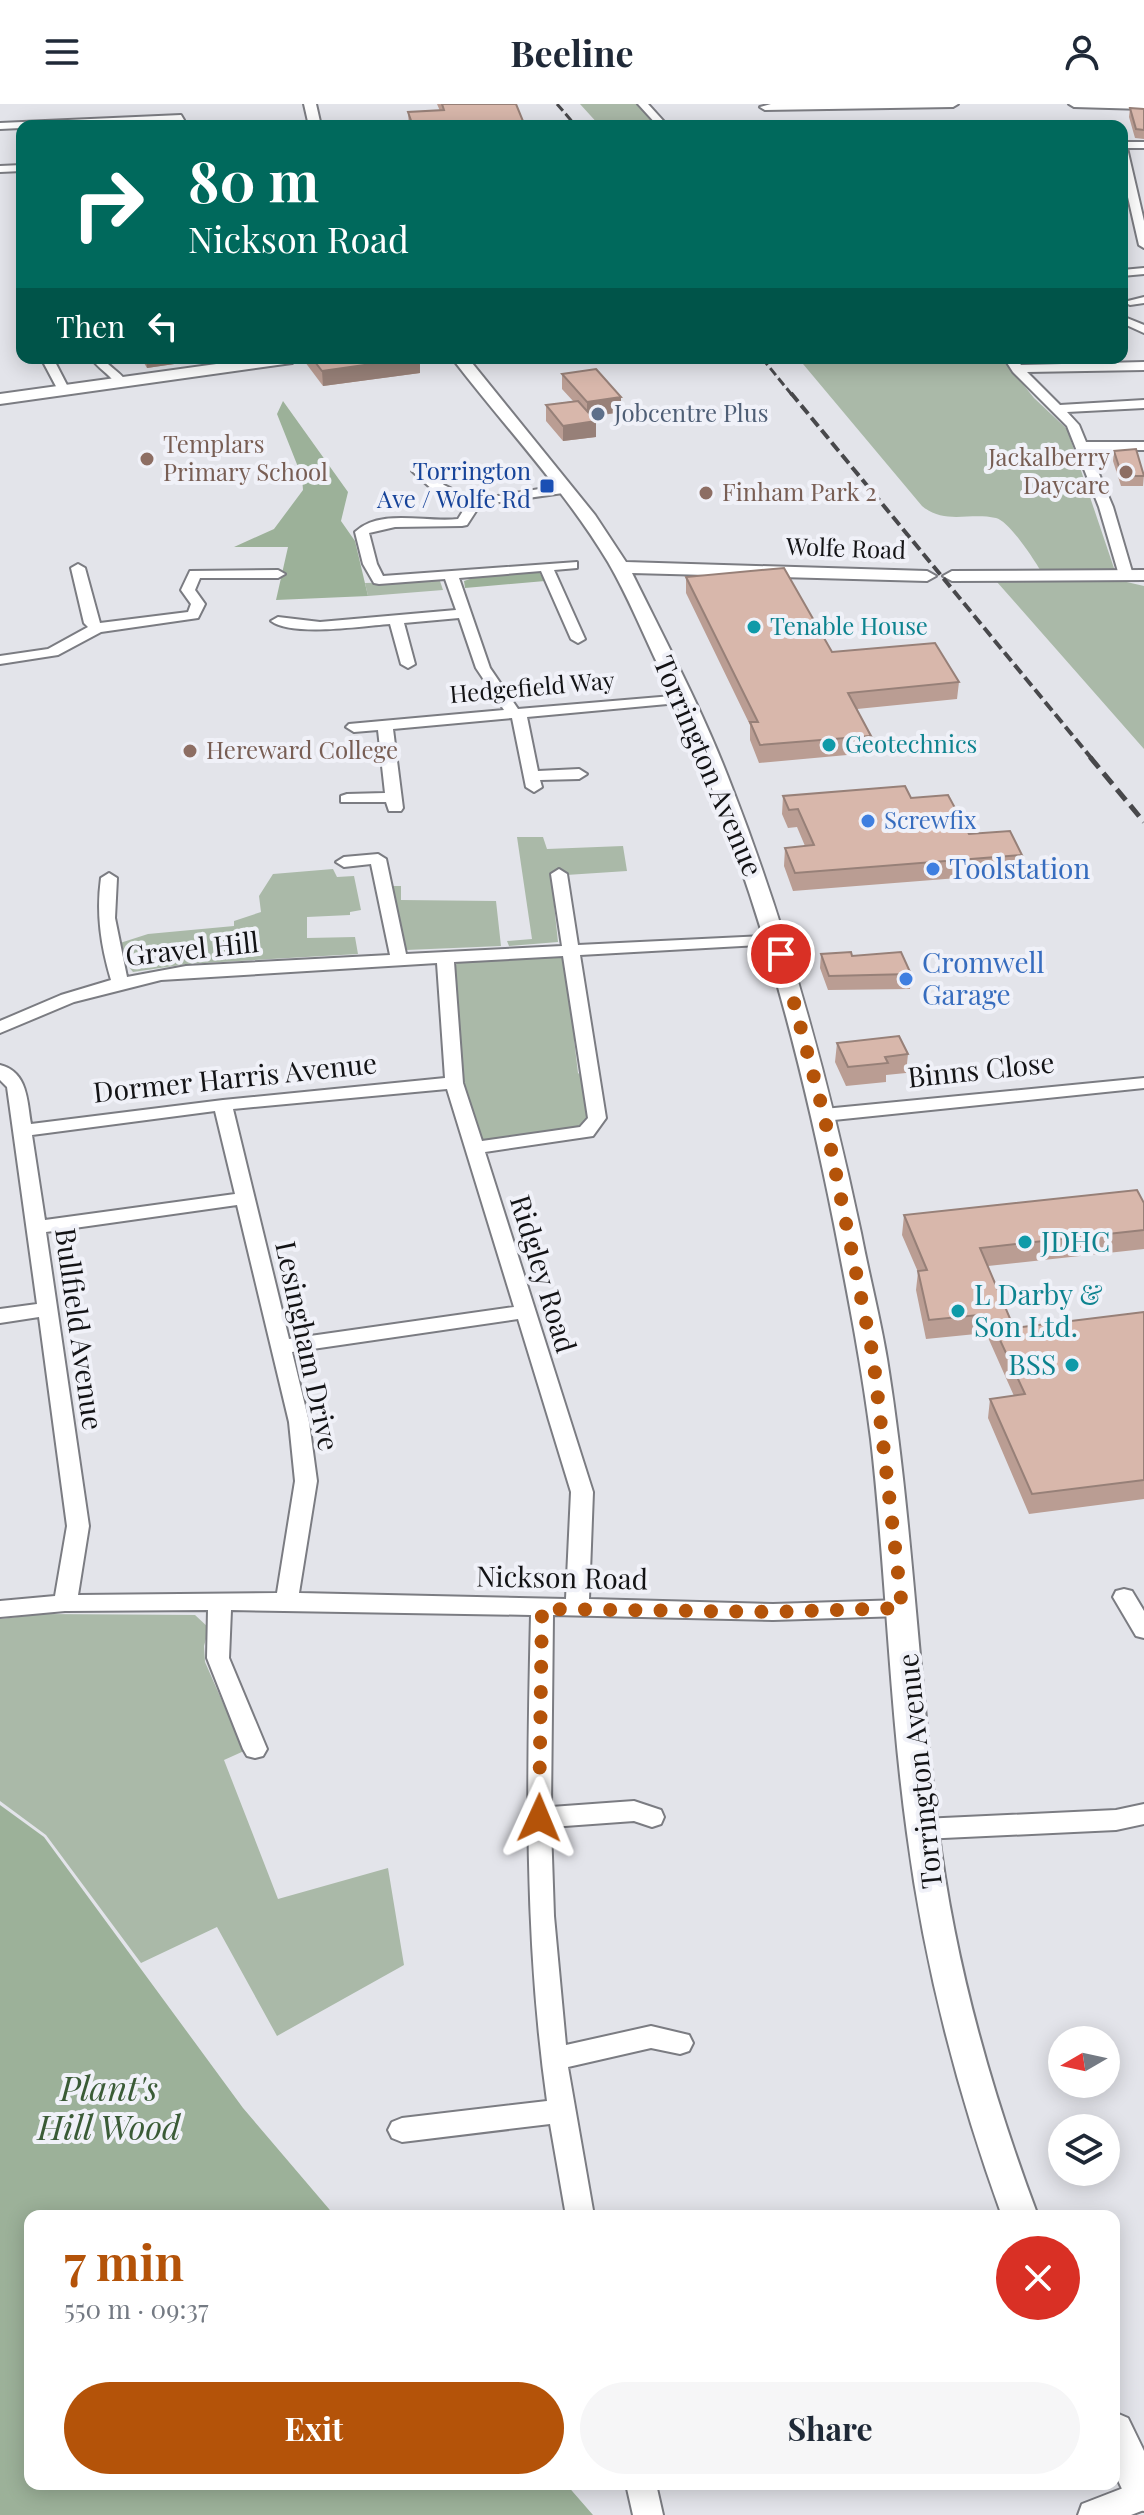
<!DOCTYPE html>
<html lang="en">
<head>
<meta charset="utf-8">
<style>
  body { margin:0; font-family:"Playfair Display",serif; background:#f6f6f7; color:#1f2937; height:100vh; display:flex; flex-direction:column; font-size:30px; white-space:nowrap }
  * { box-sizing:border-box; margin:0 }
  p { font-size:26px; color:#747a83 }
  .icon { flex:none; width:44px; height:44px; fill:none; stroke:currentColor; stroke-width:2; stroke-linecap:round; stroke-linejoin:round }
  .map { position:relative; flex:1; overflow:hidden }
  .details { position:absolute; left:24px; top:2106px; width:1096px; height:280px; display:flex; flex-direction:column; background:#fff; border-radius:16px; box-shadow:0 4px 20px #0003 }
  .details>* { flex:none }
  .hud { position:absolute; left:16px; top:16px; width:1112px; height:244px; border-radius:16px; box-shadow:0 4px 20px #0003; background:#00695c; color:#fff; overflow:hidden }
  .needle { width:52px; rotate:261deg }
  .fabs { position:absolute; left:1048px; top:1922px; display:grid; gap:16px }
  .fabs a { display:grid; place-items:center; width:72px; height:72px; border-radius:50%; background:#fff; box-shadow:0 4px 20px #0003; font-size:40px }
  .pin { position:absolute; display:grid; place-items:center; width:68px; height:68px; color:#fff; margin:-34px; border:4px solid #fff; border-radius:50%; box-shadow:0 2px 8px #0007 }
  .me { position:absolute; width:88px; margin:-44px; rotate:1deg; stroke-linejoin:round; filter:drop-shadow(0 0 6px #0008) }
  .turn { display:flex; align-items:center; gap:28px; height:168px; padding:0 40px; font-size:36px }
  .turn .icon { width:104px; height:104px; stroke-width:2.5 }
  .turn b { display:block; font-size:56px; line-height:68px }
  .then { display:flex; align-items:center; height:76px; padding:0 40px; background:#0003; gap:16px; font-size:30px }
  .round { display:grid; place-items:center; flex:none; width:84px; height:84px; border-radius:42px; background:#f6f6f7 }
  .summary { display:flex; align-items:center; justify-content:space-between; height:136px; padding:0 40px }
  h1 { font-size:48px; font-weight:700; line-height:60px; color:#b45309 }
  .button { display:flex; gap:16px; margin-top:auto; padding:16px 40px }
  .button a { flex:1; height:92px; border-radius:48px; background:#b45309; color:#fff; font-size:32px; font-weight:700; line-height:92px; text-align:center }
  .button a+a { background:#f6f6f7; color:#1f2937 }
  header { display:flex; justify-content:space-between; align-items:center; height:104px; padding:0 40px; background:#fff; font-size:36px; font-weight:700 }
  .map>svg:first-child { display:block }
</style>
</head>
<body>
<header><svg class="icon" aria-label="menu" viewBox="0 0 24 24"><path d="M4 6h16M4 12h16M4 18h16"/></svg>Beeline<svg class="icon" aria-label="person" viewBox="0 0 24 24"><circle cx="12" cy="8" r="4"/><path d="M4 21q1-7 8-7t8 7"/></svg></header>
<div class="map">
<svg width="1144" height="2411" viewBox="0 0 1144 2411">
  <rect width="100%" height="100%" fill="#e3e4ea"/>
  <path fill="#aab9a8" d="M580 0H639L658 22H600Z
    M798 254H1002L1034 294 1067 325 1118 476 1144 482V645L997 478H1047C1040 464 1010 417 996 414 969 408 945 421 922 402Z
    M440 477 443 486 368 492 365 479Z
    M517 733H543L547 745 623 742 627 767 551 772 558 838 509 842 507 837 532 835Z
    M333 765 337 773 354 772 361 806 350 808V811L307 813V834L355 833 358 850 187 860 133 868 122 855 120 839 148 830 234 822V817L261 808 259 792 273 770Z
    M389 782H401V796L496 797 501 842 406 846Z
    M569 852 579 928 574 935 578 969 584 974 589 1014 577 1024 481 1038 463 989 453 863 459 858Z
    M43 1510 195 1511 209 1524 204 1542 205 1558 244 1647 224 1656 278 1795 388 1764 404 1861 277 1932 217 1823 141 1859 46 1731 0 1697V1515Z"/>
  <path fill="#9cb199" d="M283 297 348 388 341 417 355 437 368 492 276 496 288 443H234L274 425 303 386 302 373 277 310Z
    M539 468 545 477 465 484 464 477 473 474Z
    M0 1701 44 1733 243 2004 335 2112H30V2380H566L593 2411H0Z"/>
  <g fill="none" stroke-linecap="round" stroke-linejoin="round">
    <path stroke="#9fbdcf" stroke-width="3" d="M799 22 829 18 883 21"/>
    <defs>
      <path id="minor" d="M638 0H648L668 22H658Z
        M771 0H958L953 3 765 6 760 3Z
        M1069 0H1144V5L1074 3Z
        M181 11 184 16 0 25V19Z
        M1122 38H1144V44H1127L1144 117V144L1139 141 1122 67Z
        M22 61V67L0 68V62Z
        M1144 164V170L1122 172V166Z
        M1144 193V199L1130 201 1124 198Z
        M1122 212 1144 221V229L1122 219Z
        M41 254H53L69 285 67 288H59Z
        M91 254H103C110 264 119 267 126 277L124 280H116C108 269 99 265 91 254Z
        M1004 254H1016L1021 261 1144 258V266L1027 268 1060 301 1144 296V304L1067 308 1079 321 1086 338H1144V346H1089L1113 403 1133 471 1131 474 1119 471 1099 403 1067 322 1013 268Z
        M412 361H422L444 381 474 396 563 381 569 385 563 389 486 400 478 404 467 421 462 422 395 423 369 429 377 460 383 472 577 458V464L554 466 585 535 578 539 571 535 541 467 459 474 490 564 518 605 684 591 689 592V598L527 613 538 667 579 665 587 670 579 675 540 676 542 683 534 688 526 683 512 614 393 625 403 704 401 707H389L386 698H341V692L347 690 385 689 378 626 354 628 346 623 349 620 504 606 476 564 459 514 404 519 415 560 408 564 401 560 390 520C363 522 292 533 271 517L278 513 320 518 456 506 445 475 379 480 374 479 363 460 355 428C380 404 426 419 458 415L466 402 434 387 412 367Z
        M78 460 85 464 100 519 188 508 191 500 181 486 190 467 278 466 285 470 278 474H200L195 486 205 500 198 514 101 528 58 551 0 560V552L48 545 88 523 84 519 71 464Z
        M378 750 386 755 406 850 562 842 551 770 559 765 567 770 578 841 783 831 785 835 783 839 777 840 580 851 606 1014 593 1032 485 1048 593 1388 589 1495 773 1500 902 1496 910 1498 913 1504 910 1510 902 1512 773 1516 553 1511 551 1703 634 1697 661 1706 664 1713 661 1720 652 1723 634 1717 551 1723 554 1812 566 1941 651 1922 689 1931 693 1939 689 1947 680 1950 651 1944 568 1963 594 2112H566L550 2020 402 2038 392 2034 388 2026 392 2018 402 2014 547 1997C524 1835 527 1674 531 1511L231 1506 229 1554 267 1645 263 1652 255 1654 247 1652 243 1645 207 1554 208 1506 65 1507 0 1513V1497L55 1492 67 1422 39 1213 0 1219V1205L37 1200 7 983 0 976V961C28 968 27 997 31 1020L223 996 445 974 437 859 161 876 74 898 0 929V917L61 891 111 876C101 842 96 810 101 774L109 769 117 774 115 814 127 873 186 862 390 851 371 760 344 763 336 758 344 753ZM563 852 588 1014 580 1023 482 1037 463 979 454 858ZM447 985 514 1203 289 1235 233 1005ZM215 1007 235 1090 45 1116 32 1031ZM237 1101 289 1318 295 1377 277 1489 78 1491 89 1422 46 1128ZM518 1215 571 1388 566 1495 299 1489 317 1377 309 1318 292 1248Z
        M1144 974V984L824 1017 815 1011 824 1005Z
        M1124 1485 1132 1487 1144 1507V1534L1136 1532 1113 1493 1116 1487Z
        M1144 1700V1720L1116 1726 922 1735 913 1732 910 1725 913 1718 922 1715 1116 1706Z
        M1144 2376V2406L1131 2411H1078L1082 2400Z
        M626 2380H656L663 2411H633Z"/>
      <path id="tertiary" d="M304 0H316L321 22H309Z
        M259 254H300L292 259 0 300V290Z
        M452 254H468L595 411 626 458 927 467 936 472 927 477 632 469C667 540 705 611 733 686 789 830 829 978 861 1129 869 1171 880 1213 887 1255 912 1410 918 1568 938 1723 954 1857 991 1987 1038 2112H1002C957 1988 924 1860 907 1729 889 1598 886 1466 871 1335 862 1263 848 1192 834 1120 796 929 745 742 660 565 643 530 628 492 608 458 564 385 504 322 452 254Z
        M1144 466V476L952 477 943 472 952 467Z
        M1114 2308 1128 2314 1144 2347V2407L1130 2402 1114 2368Z"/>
    </defs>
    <use href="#minor" stroke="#7b7c82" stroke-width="4"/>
    <use href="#tertiary" stroke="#7b7c82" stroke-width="4"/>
    <use href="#minor" fill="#fff" fill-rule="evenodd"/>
    <use href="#tertiary" fill="#fff" fill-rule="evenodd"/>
    <path stroke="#48484b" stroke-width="3" stroke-dasharray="9 4" stroke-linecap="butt" d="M557 0 576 22
      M762 254 792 291"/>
    <path stroke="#48484b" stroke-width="4" stroke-dasharray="11 5" stroke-linecap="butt" d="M791 289 1092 655"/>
    <path stroke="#48484b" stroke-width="5" stroke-dasharray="14 7" stroke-linecap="butt" d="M1090 653 1144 718"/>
  </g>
  <path fill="#ba9d93" d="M437 0H516L525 22H409L408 8 440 7Z
    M1130 4 1144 5V35L1135 34 1129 13Z
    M141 254H215L147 264Z
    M302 254H420V269L323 282Z
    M562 270 621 293V308L592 313 596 317V333L563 337 546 317V301L573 297 562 285Z
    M1114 347 1144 370 1143 382H1121L1113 357Z
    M686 473 832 548 959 578 957 595 857 605 871 632 869 649 759 659 750 636V621L686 489Z
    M783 692 911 694 969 730 1022 751 1020 769 793 787 784 762 785 744 805 742 797 723 788 724 782 710Z
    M821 850 852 852 911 870 910 885 828 886 820 864Z
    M837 939 908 950 906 969 886 971V978L846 982 835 958Z
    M1144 1099V1145L988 1162 1014 1224 1144 1208V1395L1029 1410 988 1314 990 1295 1014 1292 986 1229 926 1235 916 1186 918 1168 902 1131 904 1111Z"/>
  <path fill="#978078" d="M146 254H215L147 264Z
    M414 254H420V269L323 282 322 267Z
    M621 293V308L587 313V298Z
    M596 317V333L563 337V322Z"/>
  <path fill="#d8b7ab" stroke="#978078" stroke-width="2" d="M442 0H516L525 22H413L408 8 444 6Z
    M1130 4 1144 5V26L1136 25Z
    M312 254H414L322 267Z
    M596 265 621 293 587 298 562 270Z
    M578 297 596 317 563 322 546 301Z
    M1136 345 1144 372H1122L1114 347Z
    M784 464 832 548 935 539 959 578 848 589 871 632 760 641 750 618H758L686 473Z
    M905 682 911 694 948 691 969 730 1010 727 1022 751 795 769 785 744 814 741 798 705 789 706 783 692Z
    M851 848 852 852 901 848 911 870 829 872 821 850Z
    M899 932 908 950 885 953 888 959 848 963 837 939Z
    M1137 1086 1144 1099V1126L980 1144 1014 1224 1144 1208V1376L1032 1390 990 1295 1025 1290 988 1210 929 1216 918 1167 927 1166 904 1111Z"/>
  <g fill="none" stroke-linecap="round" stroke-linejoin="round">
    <path stroke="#b45309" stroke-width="14" stroke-dasharray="0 25.2" d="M539 1714 542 1505 773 1508 902 1504 873 1252 824 1011 781 850"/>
  </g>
  <circle fill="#5c6f8a" stroke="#f0f1f8" stroke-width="3" cx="598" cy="310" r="8"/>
  <g fill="#8d6e63" stroke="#f0f1f8" stroke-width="3">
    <circle cx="147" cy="355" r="8"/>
    <circle cx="1126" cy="368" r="8"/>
    <circle cx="706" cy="389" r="8"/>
    <circle cx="190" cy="647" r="8"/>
  </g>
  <rect fill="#1a4fb4" stroke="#f0f1f8" stroke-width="3" x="539" y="374" width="16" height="16" rx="4"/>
  <g fill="#0f9aa8" stroke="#f0f1f8" stroke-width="3">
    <circle cx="754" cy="523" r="8"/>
    <circle cx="829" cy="641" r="8"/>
    <circle cx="1025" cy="1138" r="8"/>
    <circle cx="958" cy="1207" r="8"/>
    <circle cx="1072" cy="1261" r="8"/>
  </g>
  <g fill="#3f7fe0" stroke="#f0f1f8" stroke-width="3">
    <circle cx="868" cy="717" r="8"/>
    <circle cx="933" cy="765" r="8"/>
    <circle cx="906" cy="875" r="8"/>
  </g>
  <g text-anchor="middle" stroke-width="8" stroke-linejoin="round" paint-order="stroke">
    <g font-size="24" fill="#4e5e75" stroke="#f0f1f8" text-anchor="start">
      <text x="614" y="318">Jobcentre Plus</text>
    </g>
    <g font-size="24" fill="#785e54" stroke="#f0f1f8" text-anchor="start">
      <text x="163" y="349">Templars<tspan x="163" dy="28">Primary School</tspan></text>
      <text x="1110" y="362" text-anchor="end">Jackalberry<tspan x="1110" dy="28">Daycare</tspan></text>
      <text x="722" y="397">Finham Park 2</text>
      <text x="206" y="655">Hereward College</text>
    </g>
    <g font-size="24" fill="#164399" stroke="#f0f1f8" text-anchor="end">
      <text x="531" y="376">Torrington<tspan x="531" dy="28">Ave / Wolfe Rd</tspan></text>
    </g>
    <g font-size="24" fill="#131315" stroke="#f0f1f8">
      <text transform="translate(846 445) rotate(2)" y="8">Wolfe Road</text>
      <text transform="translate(532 584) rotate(-5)" y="8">Hedgefield Way</text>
    </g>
    <g font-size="24" fill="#0d838f" stroke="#f0f1f8" text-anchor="start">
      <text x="770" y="531">Tenable House</text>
      <text x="845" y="649">Geotechnics</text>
    </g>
    <g font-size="24" fill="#366cbe" stroke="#f0f1f8" text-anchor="start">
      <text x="884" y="725">Screwfix</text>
    </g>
    <g font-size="28" fill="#131315" stroke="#f0f1f8">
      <text transform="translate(708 662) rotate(67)" y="10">Torrington Avenue</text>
      <text transform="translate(192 845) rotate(-6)" y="10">Gravel Hill</text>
      <text transform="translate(981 966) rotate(-6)" y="10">Binns Close</text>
      <text transform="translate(235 974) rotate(-6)" y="10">Dormer Harris Avenue</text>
      <text transform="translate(543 1170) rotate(73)" y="10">Ridgley Road</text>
      <text transform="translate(79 1225) rotate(82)" y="10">Bullfield Avenue</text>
      <text transform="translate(307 1242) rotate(78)" y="10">Lesingham Drive</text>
      <text transform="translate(562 1474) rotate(1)" y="10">Nickson Road</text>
      <text transform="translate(920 1667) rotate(-96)" y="10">Torrington Avenue</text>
    </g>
    <g font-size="28" fill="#366cbe" stroke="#f0f1f8" text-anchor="start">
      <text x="949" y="775">Toolstation</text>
      <text x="922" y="869">Cromwell<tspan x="922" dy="32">Garage</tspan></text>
    </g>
    <g font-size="28" fill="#0d838f" stroke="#f0f1f8" text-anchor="start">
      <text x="1041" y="1148">JDHC</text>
      <text x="974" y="1201">L Darby &amp;<tspan x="974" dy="32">Son Ltd.</tspan></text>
      <text x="1056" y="1271" text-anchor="end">BSS</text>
    </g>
    <g font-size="34" font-style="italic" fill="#3a5b36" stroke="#f0f1f8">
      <text x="109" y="1997">Plant's<tspan x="109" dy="39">Hill Wood</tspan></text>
    </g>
  </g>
</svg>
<div class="fabs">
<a><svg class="needle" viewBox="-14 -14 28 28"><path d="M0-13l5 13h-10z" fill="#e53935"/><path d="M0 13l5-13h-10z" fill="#747a83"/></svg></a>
<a><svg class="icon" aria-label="layers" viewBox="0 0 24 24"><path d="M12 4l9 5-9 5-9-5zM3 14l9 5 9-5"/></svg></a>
</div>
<div class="pin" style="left:781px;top:850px;background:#d93025"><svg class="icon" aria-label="arrive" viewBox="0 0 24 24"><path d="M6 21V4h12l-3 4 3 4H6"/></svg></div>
<svg class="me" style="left:539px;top:1714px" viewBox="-20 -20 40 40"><path d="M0-17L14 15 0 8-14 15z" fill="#b45309" stroke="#fff" stroke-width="4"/></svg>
<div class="hud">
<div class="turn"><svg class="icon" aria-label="right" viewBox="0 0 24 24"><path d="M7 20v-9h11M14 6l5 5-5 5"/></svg><div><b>80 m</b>Nickson Road</div></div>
<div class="then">Then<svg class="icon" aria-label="left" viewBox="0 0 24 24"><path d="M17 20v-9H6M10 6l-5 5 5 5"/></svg></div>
</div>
<section class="details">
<div class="summary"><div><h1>7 min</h1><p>550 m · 09:37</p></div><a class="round" style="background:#d93025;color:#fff"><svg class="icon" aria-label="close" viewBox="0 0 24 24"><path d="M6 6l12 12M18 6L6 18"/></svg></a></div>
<div class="button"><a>Exit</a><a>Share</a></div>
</section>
</div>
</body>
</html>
